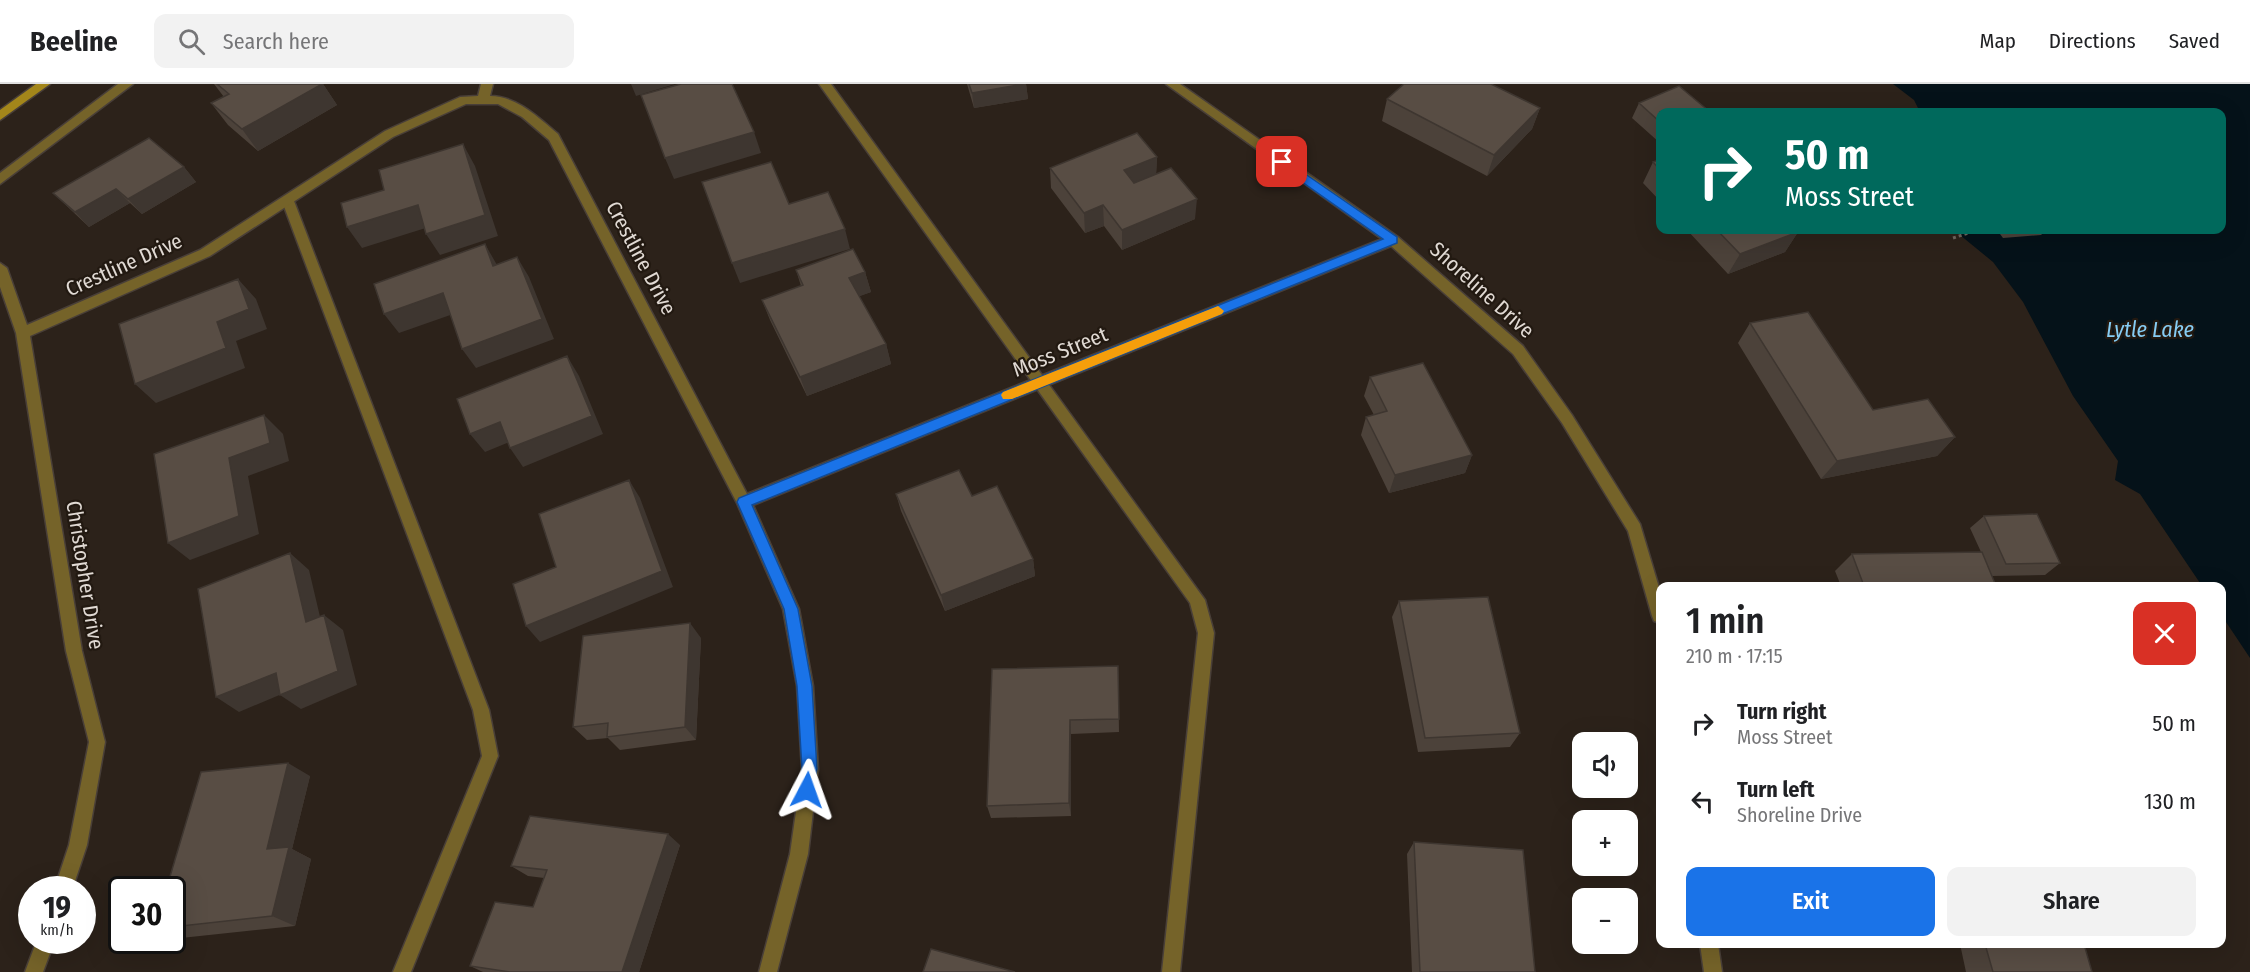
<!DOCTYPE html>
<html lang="en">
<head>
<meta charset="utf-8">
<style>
  body { margin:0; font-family:"Fira Sans Condensed",sans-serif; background:#f2f2f2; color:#202124; height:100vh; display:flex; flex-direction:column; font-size:22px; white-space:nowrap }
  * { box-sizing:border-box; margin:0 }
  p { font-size:20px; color:#757577 }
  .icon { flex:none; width:33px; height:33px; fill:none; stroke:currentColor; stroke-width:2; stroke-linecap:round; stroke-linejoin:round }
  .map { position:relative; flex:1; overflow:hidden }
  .details { position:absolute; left:1656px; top:498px; width:570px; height:366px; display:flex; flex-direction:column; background:#fff; border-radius:12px; box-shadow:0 6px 24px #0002 }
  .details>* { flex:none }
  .hud { position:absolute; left:1656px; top:24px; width:570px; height:126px; border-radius:12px; box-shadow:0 6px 24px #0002; background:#00695c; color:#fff; overflow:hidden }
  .controls { position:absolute; left:1572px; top:648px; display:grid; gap:12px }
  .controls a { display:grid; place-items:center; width:66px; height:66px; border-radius:12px; background:#fff; box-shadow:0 6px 24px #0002; font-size:30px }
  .speed { position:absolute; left:18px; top:792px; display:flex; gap:12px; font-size:30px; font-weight:700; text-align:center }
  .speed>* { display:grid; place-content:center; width:78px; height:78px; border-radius:50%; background:#fff; box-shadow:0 6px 24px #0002; line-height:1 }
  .speed small { font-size:15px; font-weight:400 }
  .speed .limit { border:3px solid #111; border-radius:9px; background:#fff; color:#111 }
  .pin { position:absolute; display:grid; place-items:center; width:51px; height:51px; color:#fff; margin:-26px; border-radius:12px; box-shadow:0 3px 9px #0006 }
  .me { position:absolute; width:66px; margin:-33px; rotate:4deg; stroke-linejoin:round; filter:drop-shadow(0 0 4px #0008) }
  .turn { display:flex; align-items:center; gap:21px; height:126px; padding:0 30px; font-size:27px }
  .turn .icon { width:78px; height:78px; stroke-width:2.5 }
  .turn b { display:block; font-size:42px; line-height:51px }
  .round { display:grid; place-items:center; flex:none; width:63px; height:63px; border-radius:12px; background:#f2f2f2 }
  .headline { display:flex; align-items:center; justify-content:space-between; height:102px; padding:0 30px }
  h1 { font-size:36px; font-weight:600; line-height:45px }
  .cta { display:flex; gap:12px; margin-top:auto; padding:12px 30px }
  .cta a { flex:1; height:69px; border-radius:12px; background:#1a73e8; color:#fff; font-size:24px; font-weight:600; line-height:69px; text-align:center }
  .cta a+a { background:#f2f2f2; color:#202124 }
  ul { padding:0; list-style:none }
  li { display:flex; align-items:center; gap:18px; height:78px; padding:0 30px }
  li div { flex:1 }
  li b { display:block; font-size:22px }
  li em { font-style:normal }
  header { display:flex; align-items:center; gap:36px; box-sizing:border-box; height:84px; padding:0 30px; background:#fff; border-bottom:2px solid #e0e0e0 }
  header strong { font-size:28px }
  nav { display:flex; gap:33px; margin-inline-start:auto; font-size:21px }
  .search { width:420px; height:54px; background:#f2f2f2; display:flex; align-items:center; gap:15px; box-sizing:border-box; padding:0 21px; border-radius:12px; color:#757577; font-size:22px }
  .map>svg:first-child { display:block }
</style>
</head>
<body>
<header>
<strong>Beeline</strong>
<div class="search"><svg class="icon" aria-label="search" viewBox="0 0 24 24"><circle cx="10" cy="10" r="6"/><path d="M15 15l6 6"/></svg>Search here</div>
<nav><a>Map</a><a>Directions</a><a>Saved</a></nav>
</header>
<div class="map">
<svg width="2250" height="888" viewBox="0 0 2250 888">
  <rect width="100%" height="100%" fill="#2c221a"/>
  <path fill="#051219" d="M1893 0H2250V574L2222 532V502H2202L2140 410 2115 396 2118 377 2073 312 2023 218 1993 178 1960 151 1959 146H2222V28H1920L1914 16Z"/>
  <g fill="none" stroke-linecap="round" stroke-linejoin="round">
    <defs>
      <path id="service" d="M118 0H133L0 100V89Z
        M819 0H831L1205 516 1214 549 1180 888H1162L1198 549 1190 519Z
        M288 112 294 117 489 626 498 672 411 888H393L482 672 473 626 282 117Z"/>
      <path id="minor" d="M481 0H493L490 12C517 12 539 34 558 50L747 410 1382 155 1166 0H1180L1398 153 1523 262 1572 331 1640 440 1660 507V539L1654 537 1652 532 1628 447 1562 339 1513 270 1391 162 753 421 799 525 813 602 818 685 808 770 777 888H759L790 770 802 685 797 602 783 525 737 419 549 56 522 33 498 20H466L393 53 210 172 30 252 82 567 105 658 87 761 72 806H54L69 761 89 658 66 567 16 249 0 203V179L7 184 27 241 200 166 385 47 460 13 478 12Z
        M37 856H55L43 888H25Z
        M1700 860H1718L1722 888H1704Z"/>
      <path id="secondary" d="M36 0H50L0 36V26Z"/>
    </defs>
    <use href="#service" stroke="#493f38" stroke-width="3"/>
    <use href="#minor" stroke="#493f38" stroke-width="3"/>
    <use href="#secondary" stroke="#493f38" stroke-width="3"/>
    <path stroke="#706860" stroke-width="3" stroke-dasharray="3 3" stroke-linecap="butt" d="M1953 154 1978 146"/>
    <use href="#service" fill="#756329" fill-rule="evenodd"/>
    <use href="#minor" fill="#756329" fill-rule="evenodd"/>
    <use href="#secondary" fill="#a3861a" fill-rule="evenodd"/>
  </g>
  <path fill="#4c423a" d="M214 0H323L337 21 258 67 228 41 211 19 224 13Z
    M967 0H1026L1028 15 974 24Z
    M1387 15 1540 24 1532 45 1487 92 1382 37Z
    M1639 19 1660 28V59L1632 34Z
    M1157 73 1156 90 1195 135 1122 166 1104 142 1085 149 1051 104 1050 84Z
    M1660 76V117L1643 99 1653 78Z
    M184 83 196 98 142 130 130 119 89 143 53 109Z
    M1687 146H1796L1798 148 1785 168 1728 190Z
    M1997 146H2046L2041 151 2003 154Z
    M796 186 865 188 871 208 859 212 886 260 891 280 807 312 770 236 762 216 801 202Z
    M1750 239 1873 326 1955 353 1937 372 1821 395 1738 259Z
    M1370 293 1472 371 1465 389 1389 409 1361 351 1366 333 1374 331 1364 312Z
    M896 410 972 412 1033 475 1035 492 945 527 901 427Z
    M1984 432 2060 479 2045 491 1992 492 1996 502H1841L1835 487 1852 470 1981 468 1970 444Z
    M1399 517 1520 649 1510 663 1418 668 1392 533Z
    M701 554 696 656 620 666 608 654 587 656 573 643Z
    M1118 582 1119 648 1071 650V732L991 734 987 722Z
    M310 692 292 765 311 775 295 842 181 854 172 851V806Z
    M1414 758 1535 888H1412L1407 770Z
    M680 761 639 888H483L470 882 533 823 544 794 528 792 511 782Z
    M1960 860H2084L2092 888H1966Z"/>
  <path fill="#3e3630" d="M322 0H323L337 21 258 67 242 45Z
    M631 0H675L636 12Z
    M1026 0 1028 15 974 24 972 9Z
    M1540 24 1532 45 1487 92 1494 71Z
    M754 48 761 69 674 95 665 74Z
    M463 60 475 82 498 152 440 171 426 150Z
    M1157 73 1156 94 1124 107V86Z
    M184 83 196 98 142 130 128 115Z
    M116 105 130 119 89 143 75 128Z
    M1197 115 1195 135 1122 166V146Z
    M418 121 432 142 362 164 347 143Z
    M1103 121 1104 142 1085 149 1084 129Z
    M845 145 850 165 740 199 732 179Z
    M1798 148 1785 168 1728 190 1740 170Z
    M485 160 497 181 493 182Z
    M517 173 529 193 554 255 476 284 462 265Z
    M865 188 871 208 855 214 849 194Z
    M238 195 256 215 267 245 236 257 245 284 156 319 135 300Z
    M443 209 456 229 399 249 384 230Z
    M886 260 891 280 807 312 800 293Z
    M567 272 579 292 603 350 523 383 510 364Z
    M264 331 283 350 289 377 248 392 259 450 190 476 168 459 229 374Z
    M500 338 514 356 485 368 470 350Z
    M1955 353 1937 372 1821 395 1837 377Z
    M1472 371 1465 389 1389 409 1395 391Z
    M629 396 640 414 673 503 540 558 526 542Z
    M290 469 309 486 325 554 306 538Z
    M1033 475 1035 492 945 527 941 511Z
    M324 531 343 546 357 601 301 625 280 611Z
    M690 539 701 554 696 656 685 643Z
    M276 589 296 604 239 628 216 613Z
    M1070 636 1071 650V732L1069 719Z
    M288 679 310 692 292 765 311 775 295 842 272 832 267 765Z
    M668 750 680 761 639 888H622Z"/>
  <path fill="#584d44" stroke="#3e3630" stroke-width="1.5" d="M217 0H322L242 45 211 19 229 10Z
    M681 0H732L754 48 665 74 641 11Z
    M969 0H1024L972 9Z
    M1404 0H1491L1540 24 1494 71 1387 15Z
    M1679 2 1710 28H1660V38L1639 19Z
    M1137 49 1157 73 1124 86 1134 99 1171 84 1197 115 1122 146 1103 121 1084 129 1050 84Z
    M149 54 184 83 128 115 116 105 75 128 53 109Z
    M463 60 485 131 426 150 418 121 347 143 341 119 384 106 379 86Z
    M1660 76V86L1653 78Z
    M771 78 789 120 828 108 845 145 732 179 702 98Z
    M1717 146H1796L1798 148 1740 170Z
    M485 160 493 182 517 173 542 235 462 265 443 209 384 230 374 200Z
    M853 165 865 188 849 194 886 260 800 293 762 216 803 201 796 186Z
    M238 195 249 225 217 238 226 264 135 300 119 240Z
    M1808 228 1873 326 1928 315 1955 353 1837 377 1750 239Z
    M567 272 592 332 510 364 500 338 470 350 457 315Z
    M1423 279 1472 371 1395 391 1366 333 1387 327 1370 293Z
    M264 331 270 359 229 374 239 432 168 459 154 370Z
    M959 386 972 412 997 402 1033 475 941 511 896 410Z
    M629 396 662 487 526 542 513 500 556 483 539 430Z
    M2037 430 2060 479 2006 480 1984 432Z
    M1982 468 1996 502H1864L1852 470Z
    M290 469 306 538 324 531 338 587 280 611 276 589 216 613 198 505Z
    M1488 513 1520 649 1425 654 1399 517Z
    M690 539 685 643 607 653 608 639 573 643 583 552Z
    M1118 582 1119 635 1070 636 1069 719 987 722 992 585Z
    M288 679 267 765 289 763 272 832 172 843V806H166L201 688Z
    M530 732 668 750 622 888H510L470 882 495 818 533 823 547 786 511 782Z
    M1414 758 1523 766 1535 888H1420Z
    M1985 860H2084L2092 888H1993Z
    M931 865 1015 888H923Z"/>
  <path fill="#1a73e8" stroke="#114b97" stroke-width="1.5" d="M1282 74 1397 153V159L752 421 798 525 812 602 817 685 812 711 807 714 802 711 799 706 802 685 797 602 784 525 737 418 739 414 1383 155 1278 81V75Z"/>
  <path fill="#f59e0b" d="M1218 222 1224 227 1222 230 1012 315H1003L1001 311 1003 308Z"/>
  <g text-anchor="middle" stroke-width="4.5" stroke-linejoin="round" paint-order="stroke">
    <g font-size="21" fill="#e1dad4" stroke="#221911">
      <text transform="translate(641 174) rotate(62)" y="7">Crestline Drive</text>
      <text transform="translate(124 181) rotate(-24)" y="7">Crestline Drive</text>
      <text transform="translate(1482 206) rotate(42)" y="7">Shoreline Drive</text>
      <text transform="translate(1060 268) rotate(-22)" y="7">Moss Street</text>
      <text transform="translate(85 491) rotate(81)" y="7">Christopher Drive</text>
    </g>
    <g font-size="22" font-style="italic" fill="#86ccf3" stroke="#221911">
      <text x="2150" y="253">Lytle Lake</text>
    </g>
  </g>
</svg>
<div class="controls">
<a><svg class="icon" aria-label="sound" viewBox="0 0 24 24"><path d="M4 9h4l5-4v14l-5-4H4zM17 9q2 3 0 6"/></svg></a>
<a>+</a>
<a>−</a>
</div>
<div class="speed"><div>19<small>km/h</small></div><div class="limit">30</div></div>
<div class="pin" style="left:1282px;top:78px;background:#d93025"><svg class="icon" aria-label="arrive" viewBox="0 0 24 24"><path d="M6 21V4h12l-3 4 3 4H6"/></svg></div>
<svg class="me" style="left:807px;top:706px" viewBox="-20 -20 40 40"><path d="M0-17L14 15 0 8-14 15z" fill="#1a73e8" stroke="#fff" stroke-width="4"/></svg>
<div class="hud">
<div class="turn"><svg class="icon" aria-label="right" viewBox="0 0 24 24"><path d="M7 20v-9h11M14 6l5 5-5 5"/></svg><div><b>50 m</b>Moss Street</div></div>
</div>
<section class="details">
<div class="headline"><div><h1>1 min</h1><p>210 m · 17:15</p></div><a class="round" style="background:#d93025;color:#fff"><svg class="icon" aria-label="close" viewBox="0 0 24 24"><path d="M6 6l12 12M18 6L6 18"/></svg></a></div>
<ul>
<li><svg class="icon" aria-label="right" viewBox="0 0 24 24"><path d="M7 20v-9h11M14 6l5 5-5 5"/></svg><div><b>Turn right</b><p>Moss Street</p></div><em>50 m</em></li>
<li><svg class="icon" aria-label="left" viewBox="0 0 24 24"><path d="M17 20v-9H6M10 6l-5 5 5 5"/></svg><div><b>Turn left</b><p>Shoreline Drive</p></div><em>130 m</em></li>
</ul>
<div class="cta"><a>Exit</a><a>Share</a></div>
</section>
</div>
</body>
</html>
